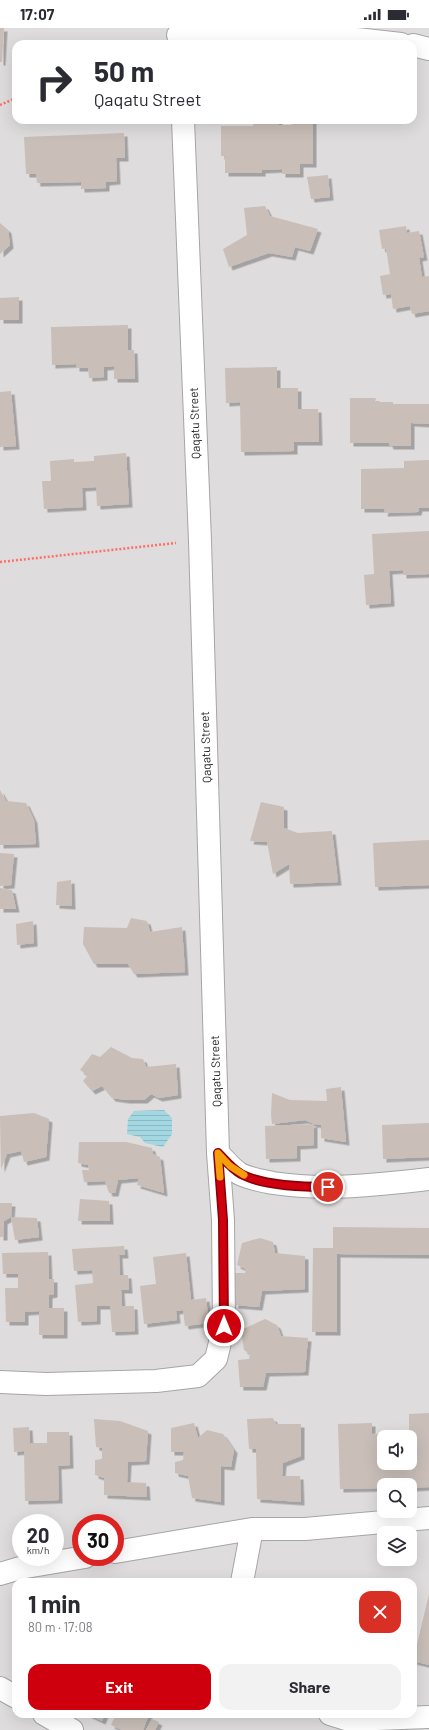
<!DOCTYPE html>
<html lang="en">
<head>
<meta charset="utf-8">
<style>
  body { margin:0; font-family:Barlow,sans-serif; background:#f2f2f3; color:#2b2b33; height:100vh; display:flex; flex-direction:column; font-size:15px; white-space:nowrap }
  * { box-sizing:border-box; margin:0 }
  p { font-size:13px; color:#7c7c81 }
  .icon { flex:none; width:22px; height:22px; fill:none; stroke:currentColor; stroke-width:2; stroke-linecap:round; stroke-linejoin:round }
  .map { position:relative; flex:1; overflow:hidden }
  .panel { position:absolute; left:12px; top:1550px; width:405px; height:140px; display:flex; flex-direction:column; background:#fff; border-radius:12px; box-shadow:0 4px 16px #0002 }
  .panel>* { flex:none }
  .hud { position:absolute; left:12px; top:12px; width:405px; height:84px; border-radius:12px; box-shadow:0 4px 16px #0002; background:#fff; color:#2b2b33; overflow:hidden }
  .fabs { position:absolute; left:377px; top:1402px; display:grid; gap:8px }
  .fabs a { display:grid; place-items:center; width:40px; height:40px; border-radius:8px; background:#fff; box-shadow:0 4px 16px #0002; font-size:20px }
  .speed { position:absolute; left:12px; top:1486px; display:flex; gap:8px; font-size:20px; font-weight:700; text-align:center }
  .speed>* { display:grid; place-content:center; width:52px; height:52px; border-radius:50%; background:#fff; box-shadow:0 4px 16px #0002; line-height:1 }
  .speed small { font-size:10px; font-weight:400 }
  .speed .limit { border:6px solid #d22; background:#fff; color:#111 }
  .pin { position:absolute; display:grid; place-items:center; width:34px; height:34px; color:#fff; margin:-17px; border:2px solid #fff; border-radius:50%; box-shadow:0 1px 4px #0007 }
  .me { position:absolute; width:44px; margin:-22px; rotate:0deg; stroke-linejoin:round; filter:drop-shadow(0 0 3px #0008) }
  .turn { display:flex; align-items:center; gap:14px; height:84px; padding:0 16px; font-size:18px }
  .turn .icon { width:52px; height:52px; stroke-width:2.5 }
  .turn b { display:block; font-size:28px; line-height:34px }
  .round { display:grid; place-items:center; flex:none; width:42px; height:42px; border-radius:12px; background:#f2f2f3 }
  .headline { display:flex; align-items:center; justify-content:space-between; height:68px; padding:0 16px }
  h1 { font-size:24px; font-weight:700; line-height:30px }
  .button { display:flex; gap:8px; margin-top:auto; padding:8px 16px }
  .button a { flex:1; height:46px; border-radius:12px; background:#cf000d; color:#fff; font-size:16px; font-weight:700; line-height:46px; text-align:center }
  .button a+a { background:#f2f2f3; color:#2b2b33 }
  .status { display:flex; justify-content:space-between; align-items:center; height:28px; padding:0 20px; background:#fff; direction:ltr }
  .status svg { height:11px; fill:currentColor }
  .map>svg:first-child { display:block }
</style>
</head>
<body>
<div class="status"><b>17:07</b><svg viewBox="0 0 49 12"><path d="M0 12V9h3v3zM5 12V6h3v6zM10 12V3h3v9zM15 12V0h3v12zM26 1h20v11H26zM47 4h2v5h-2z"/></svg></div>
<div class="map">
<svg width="429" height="1702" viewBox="0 0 429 1702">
  <defs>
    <pattern id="water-rules" width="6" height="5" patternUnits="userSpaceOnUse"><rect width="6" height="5" fill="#a3d7e1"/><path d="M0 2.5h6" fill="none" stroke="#8cb8c1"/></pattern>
    <filter id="shadow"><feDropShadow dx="3.5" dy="3.5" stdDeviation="0" flood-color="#0004"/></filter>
  </defs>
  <rect width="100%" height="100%" fill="#f1ece5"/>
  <path fill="#dedcdc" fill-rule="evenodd" d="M0 0H429V1702H0ZM16 16H413V92H16ZM384 1409H410V1435H384ZM384 1457H410V1483H384ZM21 1495H55V1529H21ZM81 1495H115V1529H81ZM384 1505H410V1531H384ZM16 1554H413V1686H16Z"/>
  <path fill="url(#water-rules)" d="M164 1082 172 1090V1106L163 1119 145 1115 140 1109 127 1106 128 1091 134 1083Z"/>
  <path fill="#c9beb8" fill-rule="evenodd" filter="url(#shadow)" d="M0 0H4L2 34H0Z
    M253 92H279V97H291V92H313V136H300V146H282V141L262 142V145H225V128H221V98H253Z
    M124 105 125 130H116L117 153 106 154V160L81 161V154L37 155 36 146H26L24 109Z
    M328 147 330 169 311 171 307 149Z
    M265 178 270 188 318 201 310 223 295 219 292 229 269 225 229 239 223 221 247 207 244 180Z
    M0 195 8 202 10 217 0 226Z
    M406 198 407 205 419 203 424 229 419 230 422 249 429 248V283L412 286 410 278 393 281 391 266 383 267 380 248 390 246 386 220 382 221 379 202Z
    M19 269V292H0V270Z
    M128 297V322H134L135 351H114V338L104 339V349L89 350 88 340H76V336L52 337 51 299Z
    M277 339V360H298V381H318L319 414H294V423L241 424 240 374 226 375 225 340Z
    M11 363 16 418 0 419V364Z
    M350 370H376L375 374H393V376H429V396L411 395V418H390L389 415H350Z
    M126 425 129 476 97 478 96 459 82 460 83 479 44 481 42 453H51L50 433 74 431V434L94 433V428Z
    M429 432V480H419L418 484 384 485 385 481H361V441L404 440V433Z
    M429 503V546L403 547V542L389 543 391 575 366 577 364 547 374 546 372 506Z
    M0 762 6 773 26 775 34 792 36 816 0 817Z
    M261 774 284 779V800L298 805 332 803 338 854 290 856 289 836 273 846 267 814 250 813Z
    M429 812V857L375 859 373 815Z
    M0 825 14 826 11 857 0 858Z
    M71 852 72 878 56 877 57 854Z
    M0 860 12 862 16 881H0Z
    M131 890 147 893 150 904 182 899 185 944 134 946 128 936H94L83 916 84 899 127 900Z
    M33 893 34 915 17 917 16 896Z
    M111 1019 132 1030 143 1031 146 1039 176 1036 178 1067 159 1070 151 1066 144 1072H126L112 1070 102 1058 92 1063 83 1053 88 1047 80 1042 92 1026 100 1029Z
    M341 1059 346 1114 321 1110V1097L314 1096V1117L297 1118V1130L266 1131 265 1098 314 1096 305 1092 272 1096 271 1087 272 1065 290 1072 327 1073 326 1061Z
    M34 1085 49 1091 46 1129 24 1134 21 1123 7 1126 1 1141 0 1088Z
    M429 1095V1129L383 1131 382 1097Z
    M79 1114H126L152 1120 153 1126 160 1129 164 1165 137 1157 139 1150 118 1152 115 1165H109L105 1153 84 1154 82 1142H89L88 1137 78 1135Z
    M80 1171 109 1173 110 1193H78Z
    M0 1175H12L11 1189 4 1193V1209H0Z
    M11 1189 37 1190 39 1209 15 1212Z
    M333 1199 429 1200V1227L337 1226V1304H312L313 1220H333Z
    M260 1210 273 1214 275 1225 305 1228V1261L262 1263 259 1279 235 1277V1245H245L246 1241 237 1237 242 1215Z
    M124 1218 125 1227H119L120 1247H128L129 1262H121L122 1278H134L135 1303 112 1304 110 1278H97V1293L78 1294 75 1257 93 1255 92 1242 74 1243 72 1221Z
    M48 1224 49 1251H54V1266L49 1267V1280H64V1307H39V1283L25 1284V1294H6L5 1260H18V1246H3L2 1225Z
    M186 1225 191 1272 206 1270 209 1295 185 1298 183 1282 176 1283 177 1292 144 1296 140 1258 156 1256 153 1229Z
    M265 1291 277 1297 281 1308 308 1310 305 1344 266 1345 263 1359H240L238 1332 249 1331 250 1326 244 1322 241 1302Z
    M429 1385V1459L410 1460V1457H384V1460L340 1461 338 1396 372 1395V1406L409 1405V1386ZM384 1409H410V1435H384Z
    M273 1390 276 1396H301V1428L283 1435 282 1448H300L301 1474 257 1471 256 1421H249L247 1391Z
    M94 1391 120 1393 148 1403 146 1433 128 1434 127 1454 146 1455 147 1469 104 1467V1450L95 1447V1432L102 1431V1420L96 1419Z
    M194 1395 198 1410 207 1402 223 1406 234 1422 231 1439 221 1438V1474L192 1470 188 1448 175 1445V1434L183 1432 184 1424H171V1400Z
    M29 1399 30 1415H47V1404H69L70 1437 58 1438 59 1472 25 1473 24 1423 14 1424 13 1400Z
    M429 1566V1637L413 1633Z
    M87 1686H105L102 1693Z
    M116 1686H149L143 1702H122L111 1697Z
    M152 1691 159 1694 155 1702H146Z"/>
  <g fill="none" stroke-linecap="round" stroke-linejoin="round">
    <defs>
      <path id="minor" d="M178 7 348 10 401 16
        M413 17 429 21
        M218 1125C225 1132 232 1141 240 1146 250 1151 263 1153 273 1155 325 1163 377 1157 429 1151
        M0 1354 46 1356 156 1353 198 1348 216 1331 224 1298 223 1192 218 1125 200 513 183 92
        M115 1524 252 1501H305L429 1490
        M0 1546 20 1540 85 1529
        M242 1554 252 1501
        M0 1660 16 1669
        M44 1686 72 1702
        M330 1686 349 1692 429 1689"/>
    </defs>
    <use href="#minor" stroke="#a6a6a6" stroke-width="24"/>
    <path stroke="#ff6e68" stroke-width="2.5" stroke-dasharray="2 2" stroke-linecap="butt" d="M0 77 16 70
      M0 534 176 515"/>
    <use href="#minor" stroke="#fff" stroke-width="22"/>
  </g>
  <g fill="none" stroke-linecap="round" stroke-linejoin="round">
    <defs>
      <path id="route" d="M224 1298 223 1192 218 1125C225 1132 232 1141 241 1146 263 1158 303 1159 328 1159"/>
    </defs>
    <use href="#route" stroke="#870008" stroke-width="10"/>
    <use href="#route" stroke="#cf000d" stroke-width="7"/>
    <path stroke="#f59e0b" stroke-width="7" d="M220 1149 218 1125 230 1138 244 1147"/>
  </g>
  <g text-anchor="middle" stroke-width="3" stroke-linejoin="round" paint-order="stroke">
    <g font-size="12" fill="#1f1f1f" stroke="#fff">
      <text transform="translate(195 395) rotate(-92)" y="4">Qaqatu Street</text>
      <text transform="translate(206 719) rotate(-92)" y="4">Qaqatu Street</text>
      <text transform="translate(216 1043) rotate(-92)" y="4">Qaqatu Street</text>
    </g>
  </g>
</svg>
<div class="fabs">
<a><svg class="icon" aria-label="sound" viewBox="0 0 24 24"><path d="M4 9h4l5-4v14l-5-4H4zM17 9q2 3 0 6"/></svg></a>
<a><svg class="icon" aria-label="search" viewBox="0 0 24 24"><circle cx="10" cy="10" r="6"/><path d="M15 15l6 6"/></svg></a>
<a><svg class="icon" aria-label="layers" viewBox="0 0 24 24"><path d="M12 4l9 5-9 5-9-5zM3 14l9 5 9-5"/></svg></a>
</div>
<div class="speed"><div>20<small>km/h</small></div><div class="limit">30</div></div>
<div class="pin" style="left:328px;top:1159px;background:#d93025"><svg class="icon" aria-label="arrive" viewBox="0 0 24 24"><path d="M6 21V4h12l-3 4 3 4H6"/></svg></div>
<svg class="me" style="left:224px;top:1298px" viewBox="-20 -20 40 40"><circle r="17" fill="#cf000d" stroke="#fff" stroke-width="3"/><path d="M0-11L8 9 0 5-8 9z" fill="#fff"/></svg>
<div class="hud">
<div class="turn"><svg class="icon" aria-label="right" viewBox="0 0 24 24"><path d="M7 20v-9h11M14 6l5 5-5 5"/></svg><div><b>50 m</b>Qaqatu Street</div></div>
</div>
<section class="panel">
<div class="headline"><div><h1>1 min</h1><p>80 m · 17:08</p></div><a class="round" style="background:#d93025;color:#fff"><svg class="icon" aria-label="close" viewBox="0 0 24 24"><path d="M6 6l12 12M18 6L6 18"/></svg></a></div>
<div class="button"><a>Exit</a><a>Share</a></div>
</section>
</div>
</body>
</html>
